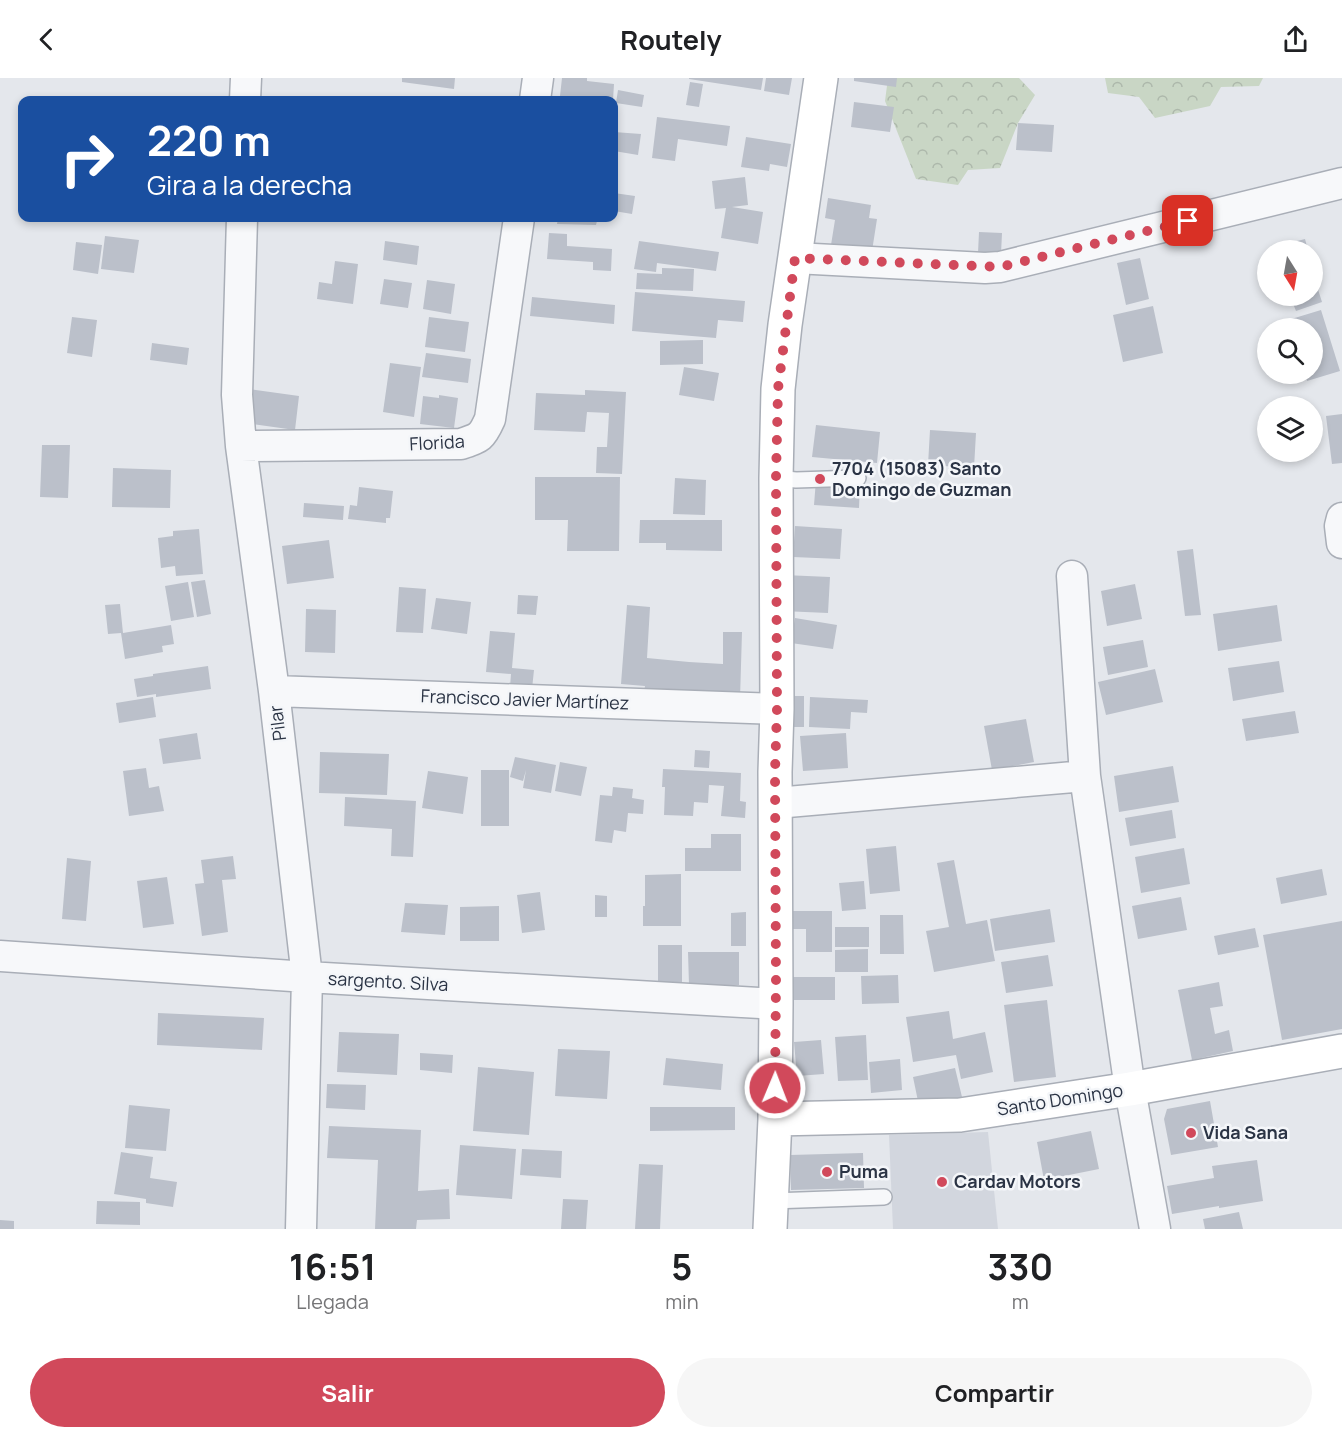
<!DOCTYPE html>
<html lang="es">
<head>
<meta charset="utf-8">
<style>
  body { margin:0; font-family:Manrope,sans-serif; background:#f6f6f6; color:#202124; height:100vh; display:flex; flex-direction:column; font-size:22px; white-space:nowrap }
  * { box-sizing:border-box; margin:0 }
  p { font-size:20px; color:#757577 }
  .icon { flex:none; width:33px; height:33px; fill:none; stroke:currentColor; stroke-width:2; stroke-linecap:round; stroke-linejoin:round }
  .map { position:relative; height:1151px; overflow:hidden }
  .panel { display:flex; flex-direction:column; background:#fff; flex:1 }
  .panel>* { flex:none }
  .guide { position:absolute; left:18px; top:18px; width:600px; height:126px; border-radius:12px; box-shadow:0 3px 9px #0003; background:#1a4fa0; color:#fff; overflow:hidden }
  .needle { width:39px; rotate:169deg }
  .tools { position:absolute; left:1257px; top:162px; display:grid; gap:12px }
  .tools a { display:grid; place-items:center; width:66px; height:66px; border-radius:50%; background:#fff; box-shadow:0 3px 9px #0003; font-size:30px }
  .pin { position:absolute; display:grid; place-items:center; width:51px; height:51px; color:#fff; margin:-26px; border-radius:12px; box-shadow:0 3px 9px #0006 }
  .me { position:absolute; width:66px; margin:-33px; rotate:1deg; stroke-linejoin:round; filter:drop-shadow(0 0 4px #0008) }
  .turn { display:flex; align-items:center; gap:21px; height:126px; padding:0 30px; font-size:27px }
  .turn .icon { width:78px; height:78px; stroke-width:2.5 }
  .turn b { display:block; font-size:42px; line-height:51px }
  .eta { display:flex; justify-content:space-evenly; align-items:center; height:102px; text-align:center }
  .eta b { font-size:36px; font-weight:700; line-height:42px }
  .action { display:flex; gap:12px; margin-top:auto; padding:12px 30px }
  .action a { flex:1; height:69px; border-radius:36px; background:#d1495b; color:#fff; font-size:24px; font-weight:700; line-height:69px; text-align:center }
  .action a+a { background:#f6f6f6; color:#202124 }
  header { display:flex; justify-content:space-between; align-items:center; height:78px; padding:0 30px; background:#fff; font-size:27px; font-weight:700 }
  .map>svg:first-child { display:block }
</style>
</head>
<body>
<header><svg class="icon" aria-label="back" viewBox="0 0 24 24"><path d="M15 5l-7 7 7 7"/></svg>Routely<svg class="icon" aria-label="share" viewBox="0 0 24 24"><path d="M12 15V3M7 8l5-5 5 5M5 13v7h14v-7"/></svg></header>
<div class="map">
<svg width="1342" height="1151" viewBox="0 0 1342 1151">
  <defs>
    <pattern id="forest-crowns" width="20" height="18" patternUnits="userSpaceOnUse" patternTransform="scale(1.5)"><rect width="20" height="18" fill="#c9d6c5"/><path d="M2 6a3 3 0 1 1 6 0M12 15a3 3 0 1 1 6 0" fill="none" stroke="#adb8ab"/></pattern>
  </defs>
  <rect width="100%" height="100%" fill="#e4e7ec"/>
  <path fill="#d2d6de" d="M988 1054 998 1151H893L889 1057Z"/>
  <path fill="url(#forest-crowns)" d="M888 0H1019L1035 17 1018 45 1000 90 968 92 958 107 916 101 885 23Z
    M1105 0H1263L1259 8 1221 9 1210 28 1155 40 1139 19 1108 15Z"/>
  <path fill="#bbc0ca" d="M402 0H455L454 11 402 4Z
    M562 0H587V3L614 6 613 22H598L560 18Z
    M689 0H763L761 12 689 1Z
    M766 0H792L789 17 764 13Z
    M854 0H897L896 9 854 3Z
    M690 4 703 6 699 29 686 27Z
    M618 12 644 17 642 29 616 25Z
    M854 24 894 29 890 54 851 49Z
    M657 39 730 48 727 68 678 61 675 83 652 80Z
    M1018 45 1054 47 1052 74 1016 72Z
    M614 54 641 56 638 77 614 73Z
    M746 59 791 66 787 89 770 86 769 93 741 89Z
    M745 99 748 127 732 129 763 134 758 166 721 160 726 130 715 131 712 103Z
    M614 115 635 118 632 136 614 133Z
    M828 120 871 127 869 140 877 141 872 173 831 167 835 142 825 140Z
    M558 140H605L604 144 597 143 596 147 557 146Z
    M979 154 1002 155 1001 176 978 175Z
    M549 155 567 156V168L612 171 611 193 593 192V184L547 181Z
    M105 158 139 162 134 195 101 191Z
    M1305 161 1308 172H1275L1274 169Z
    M385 163 419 168 417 187 383 182Z
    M639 163 719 174 716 193 657 185 656 194 634 191Z
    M76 164 102 167 98 196 73 192Z
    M1140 180 1149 221 1126 227 1117 185Z
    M335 183 358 186 353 226 317 221 319 204 332 206Z
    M662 190 694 191 693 213 636 211 637 195 662 196Z
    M384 201 412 205 408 230 380 226Z
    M427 202 455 206 451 236 423 231Z
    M1315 202 1322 224 1296 233 1290 218H1312V203Z
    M635 214 745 223 743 244 718 242 716 260 632 253Z
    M532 219 615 227 614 246 530 238Z
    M1153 228 1163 275 1123 284 1113 237Z
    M1321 232 1340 293 1307 303 1305 296H1312V250H1291L1288 242Z
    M72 239 97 242 92 279 67 275Z
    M429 239 469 244 465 274 425 269Z
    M703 262V286L660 287V263Z
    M152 265 189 270 187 287 150 282Z
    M426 275 471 281 468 305 422 299Z
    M390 285 421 289 414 339 383 334Z
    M684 289 719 295 714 323 679 317Z
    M249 311 299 318 295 352 244 345Z
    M585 312 626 314 622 396 596 395 597 369H607L609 335 587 334 585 354 534 352 536 315 585 317Z
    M439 317 458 320 454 350 420 346 423 318 439 320Z
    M1342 336V385L1332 386 1326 338Z
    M816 347 880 354 877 385 812 379Z
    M930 352 976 355 974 390 928 387Z
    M42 367H70L68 420 40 419Z
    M113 390 171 392 170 430 112 429Z
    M535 399H620L619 473H567L568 442H535Z
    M675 400 706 402 705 437 673 436Z
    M816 402 860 405 859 430 814 427Z
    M359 409 393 413 390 440H386V445L348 441 350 427 357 428Z
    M304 425 344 428 343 442 303 439Z
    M640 442H722V473L666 472V465H639Z
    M795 448 842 451 840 481 793 479Z
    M199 451 203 496 176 498 175 488 161 490 158 460 173 458V453Z
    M329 462 334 500 287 506 282 468Z
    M1193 471 1201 537 1185 538 1177 473Z
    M784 497 830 499 828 535 782 533Z
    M205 502 211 536 197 539 191 504Z
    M188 504 194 539 171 543 165 508Z
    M1135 506 1142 541 1107 548 1101 513Z
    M399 509 426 511 423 555 396 554Z
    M518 517 538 518 536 537 517 536Z
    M436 520 471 524 467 556 431 551Z
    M120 526 123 555 171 547 174 566 162 568 163 574 125 581 121 555 108 556 105 527Z
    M627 527 650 529 647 580 689 584 723 586V554H742L740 621 644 614 645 608 621 606Z
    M1277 527 1282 563 1218 573 1213 536Z
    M306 531 336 532 335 575 305 574Z
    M795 540 837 547 833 571 791 565Z
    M490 553 515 555 512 590 534 592 532 611 510 609 511 596 486 594Z
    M1143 562 1148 589 1108 597 1103 569Z
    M1279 583 1284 614 1233 623 1228 590Z
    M208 588 211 611 156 619V616L137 619 134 601 153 598V596Z
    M1155 591 1163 624 1106 637 1098 604Z
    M781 618H804V649H781Z
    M153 619 156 639 119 645 116 625Z
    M810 619 868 622 867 635 851 634 850 651 809 649Z
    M1295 633 1299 655 1246 663 1242 641Z
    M1026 641 1034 684 992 692 984 648Z
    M197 655 201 681 163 686 159 661Z
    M846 655 848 690 803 693 800 658Z
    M695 672 710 673 709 690 694 689Z
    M320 674 389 676 387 717 319 715Z
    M515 679 556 687 551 715 523 710 526 692 523 703 510 699Z
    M560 684 587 689 581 718 555 713Z
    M1173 688 1179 724 1119 734 1114 698Z
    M146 690 149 710 159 708 164 733 129 738 123 693Z
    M663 691 741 695 740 723 746 724 745 740 721 738 724 708 709 707 708 725 694 724 693 738 664 737 665 709H662Z
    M481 692H509V748H481Z
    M428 693 468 699 463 736 422 730Z
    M613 709 633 711 632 720 644 722 643 736 628 735 626 754 614 752 612 765 595 763 600 717 612 718Z
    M345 719 416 723 413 779 391 778 392 751 344 748Z
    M1172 732 1176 760 1130 768 1125 740Z
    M711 756H741V793H685V770H711Z
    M896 768 900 813 870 816 866 771Z
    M1184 770 1190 806 1141 815 1135 779Z
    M233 778 236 801 222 802 228 854 202 858 195 806 204 805 201 782Z
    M67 780 91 783 86 843 62 841Z
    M954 782 966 846 987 842 995 883 934 894 926 853 949 849 937 785Z
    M1322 791 1327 817 1281 826 1276 800Z
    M681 796V848H643V828H645V797Z
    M167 799 174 846 143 850 137 803Z
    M864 803 866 831 842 833 839 805Z
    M540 814 545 852 522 855 517 817Z
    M595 817 607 818V839H595Z
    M1181 819 1187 852 1138 861 1132 828Z
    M405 825 448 827 445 857 401 854Z
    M499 828V863H460V829Z
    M1050 831 1055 864 995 873 990 841Z
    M782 833H832V874H806V851H782Z
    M746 834V868H731V835Z
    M880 837H903L904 876H880Z
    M1342 843V951L1282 962 1263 857Z
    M835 849H869V869H835Z
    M1255 850 1259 869 1218 877 1214 858Z
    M658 867H682V905H658Z
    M868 871V894H835V872Z
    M688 874H739V907H689Z
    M1048 877 1053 908 1006 915 1001 884Z
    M898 897 899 925 862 926 861 898Z
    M789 899H835V922H789Z
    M1219 904 1223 928 1210 930 1215 956 1229 952 1233 973 1192 982 1178 912Z
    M1047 922 1056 999 1014 1004 1004 927Z
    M949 933 953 961 985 954 993 994 961 1001 956 977 913 984 906 939Z
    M158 935 264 940 262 972 157 967Z
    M339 954 399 956 397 997 337 994Z
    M866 957 868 1002 838 1003 835 959Z
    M821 962 824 996 797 998 794 964Z
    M558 971 610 973 607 1021 555 1018Z
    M420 975 453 977 452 995 420 992Z
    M666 980 723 986 721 1012 663 1007Z
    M900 981 902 1012 871 1015 869 984Z
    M478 989 534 994 529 1057 473 1053Z
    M955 990 962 1019 919 1028 913 999Z
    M327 1006 366 1007 365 1032 326 1030Z
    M1210 1023 1218 1069 1171 1077 1164 1041 1167 1031Z
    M129 1027 170 1031 166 1073 125 1070Z
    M650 1029H735V1052L650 1053Z
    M329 1048 421 1052 418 1113 449 1111 450 1141 417 1142 416 1151H375L378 1082 327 1080Z
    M1091 1053 1099 1091 1044 1102 1037 1064Z
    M460 1067 516 1071 512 1121 456 1117Z
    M522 1071 562 1073 561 1100 520 1097Z
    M121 1074 153 1079 150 1100 177 1104 173 1129 146 1125V1121L114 1116Z
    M863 1075 864 1110 791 1112 790 1077Z
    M1257 1082 1263 1123 1219 1130V1128L1172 1136 1167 1108 1214 1100 1212 1088Z
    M639 1086 663 1087 660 1151H635Z
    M563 1121 588 1122 586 1151H561Z
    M97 1123 140 1124V1147L96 1146Z
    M1239 1134 1243 1151H1205L1203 1141Z
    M0 1142 14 1143V1151H0Z"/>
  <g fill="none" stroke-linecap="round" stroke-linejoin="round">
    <defs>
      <path id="lane" d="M776 400 796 402 858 400
        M772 1123 884 1119"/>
      <path id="street" d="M245 22 246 0
        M535 22 538 0
        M242 140 237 317 241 368 274 613 307 899 301 1151
        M795 180 985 190 1000 189 1342 105
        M241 368 461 366C480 360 482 359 490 341L519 140
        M1342 440 1340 448 1342 465
        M1072 498 1085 698 1130 1011 1155 1151
        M274 613 777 631
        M776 725 1085 698
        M0 878 307 899 776 926"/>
      <path id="secondary" d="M775 1041 960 1037 1130 1011 1342 973
        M770 1151 775 1041 776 926 775 694 777 631 776 400 778 311 785 247 821 0"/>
    </defs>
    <use href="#lane" stroke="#a9aeb7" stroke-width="18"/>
    <use href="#street" stroke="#a9aeb7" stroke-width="33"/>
    <use href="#secondary" stroke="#a9aeb7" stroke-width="36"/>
    <use href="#lane" stroke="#f7f8fa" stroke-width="15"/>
    <use href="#street" stroke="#f7f8fa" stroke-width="30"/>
    <use href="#secondary" stroke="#fff" stroke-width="33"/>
  </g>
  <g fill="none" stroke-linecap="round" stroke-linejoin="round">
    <path stroke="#d1495b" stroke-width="10" stroke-dasharray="0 18" d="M775 1010 776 903 775 694 777 631 776 400 778 311 795 180 1000 189 1188 143"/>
  </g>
  <g fill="#d1495b" stroke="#f4f6f9" stroke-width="2">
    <circle cx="820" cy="401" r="6"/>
    <circle cx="1191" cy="1055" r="6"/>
    <circle cx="827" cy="1094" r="6"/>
    <circle cx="942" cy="1104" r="6"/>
  </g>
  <g text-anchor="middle" stroke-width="5" stroke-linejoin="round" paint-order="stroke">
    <g font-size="18" fill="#2b3445" stroke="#f4f6f9">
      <text transform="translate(437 365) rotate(-3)" y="6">Florida</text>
      <text transform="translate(525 622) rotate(2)" y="6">Francisco Javier Martínez</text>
      <text transform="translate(278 645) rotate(-97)" y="6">Pilar</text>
      <text transform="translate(388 904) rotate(3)" y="6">sargento. Silva</text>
      <text transform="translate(1060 1022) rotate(-9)" y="6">Santo Domingo</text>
    </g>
    <g font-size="18" font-weight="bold" fill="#2b3445" stroke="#f4f6f9" text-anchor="start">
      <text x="832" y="397">7704 (15083) Santo<tspan x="832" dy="21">Domingo de Guzman</tspan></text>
      <text x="1203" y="1061">Vida Sana</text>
      <text x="839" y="1100">Puma</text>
      <text x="954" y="1110">Cardav Motors</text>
    </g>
  </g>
</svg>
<div class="tools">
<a><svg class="needle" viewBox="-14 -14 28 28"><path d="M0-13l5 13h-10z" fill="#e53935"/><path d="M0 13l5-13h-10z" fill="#757577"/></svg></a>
<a><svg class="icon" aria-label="search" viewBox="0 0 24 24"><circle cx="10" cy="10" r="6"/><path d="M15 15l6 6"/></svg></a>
<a><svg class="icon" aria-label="layers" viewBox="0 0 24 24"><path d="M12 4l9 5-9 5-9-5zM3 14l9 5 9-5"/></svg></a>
</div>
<div class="pin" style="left:1188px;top:143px;background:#d93025"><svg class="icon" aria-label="arrive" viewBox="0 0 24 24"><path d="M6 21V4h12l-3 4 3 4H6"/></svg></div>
<svg class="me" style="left:775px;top:1010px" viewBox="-20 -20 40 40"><circle r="17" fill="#d1495b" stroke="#fff" stroke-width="3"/><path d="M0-11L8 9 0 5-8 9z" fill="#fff"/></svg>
<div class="guide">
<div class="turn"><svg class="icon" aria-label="right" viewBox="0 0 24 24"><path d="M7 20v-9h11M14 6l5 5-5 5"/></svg><div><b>220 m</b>Gira a la derecha</div></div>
</div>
</div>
<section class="panel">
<div class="eta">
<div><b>16:51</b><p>Llegada</p></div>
<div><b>5</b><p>min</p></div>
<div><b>330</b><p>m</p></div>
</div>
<div class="action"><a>Salir</a><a>Compartir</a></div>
</section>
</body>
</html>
